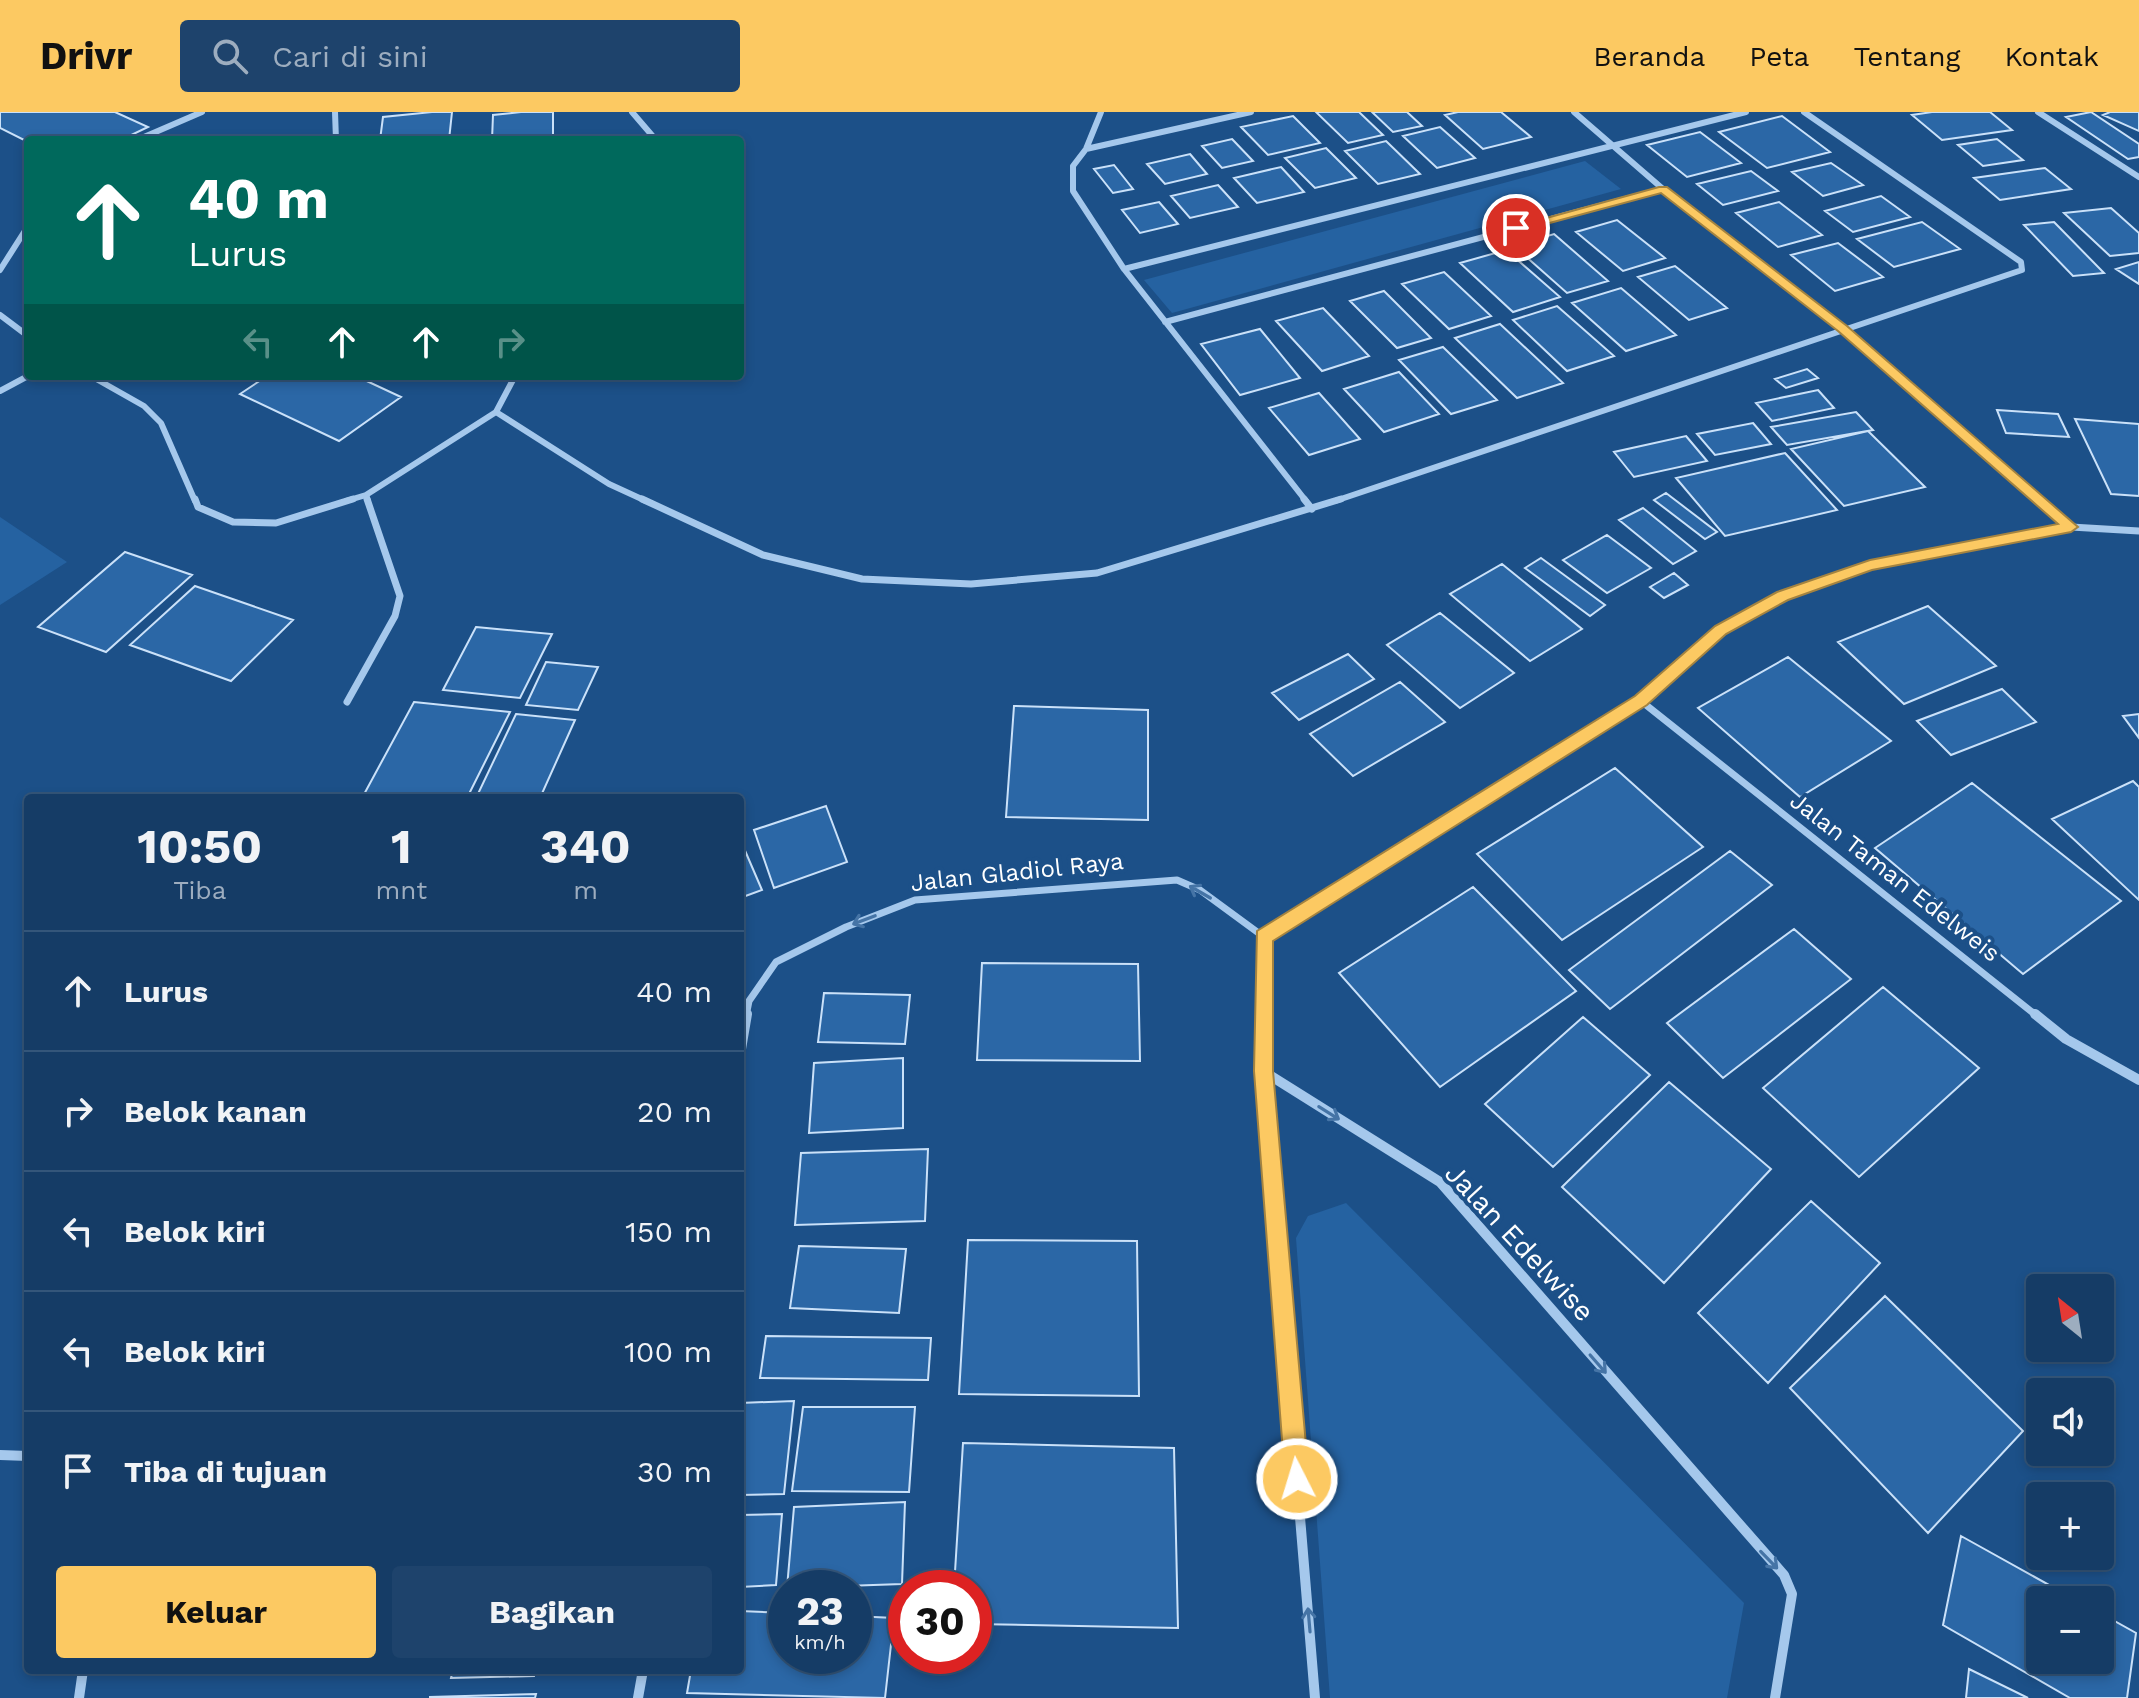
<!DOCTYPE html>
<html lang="id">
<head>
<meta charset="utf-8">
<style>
  body { margin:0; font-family:"Work Sans",sans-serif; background:#1e436c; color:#f1f3f6; height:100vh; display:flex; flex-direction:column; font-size:30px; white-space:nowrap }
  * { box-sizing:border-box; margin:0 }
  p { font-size:26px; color:#9dadbf }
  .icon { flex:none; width:44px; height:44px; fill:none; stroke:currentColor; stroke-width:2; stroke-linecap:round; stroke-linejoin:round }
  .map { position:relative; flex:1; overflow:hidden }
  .sheet { position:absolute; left:24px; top:682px; width:720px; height:880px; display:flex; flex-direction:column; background:#153c66; border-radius:8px; box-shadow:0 4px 12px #0003,0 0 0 2px #34567a }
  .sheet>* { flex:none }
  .hud { position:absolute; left:24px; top:24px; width:720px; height:244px; border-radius:8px; box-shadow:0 4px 12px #0003,0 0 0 2px #34567a; background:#00695c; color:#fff; overflow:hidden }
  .needle { width:52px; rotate:330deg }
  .controls { position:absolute; left:2026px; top:1162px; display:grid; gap:16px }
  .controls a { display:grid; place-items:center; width:88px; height:88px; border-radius:8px; background:#153c66; box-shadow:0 4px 12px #0003,0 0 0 2px #34567a; font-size:40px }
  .speed { position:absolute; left:768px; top:1458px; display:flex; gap:16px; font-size:40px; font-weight:700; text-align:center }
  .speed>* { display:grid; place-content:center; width:104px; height:104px; border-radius:50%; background:#153c66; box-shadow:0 4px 12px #0003,0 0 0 2px #34567a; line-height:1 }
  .speed small { font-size:20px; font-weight:400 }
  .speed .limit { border:12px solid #d22; background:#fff; color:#111 }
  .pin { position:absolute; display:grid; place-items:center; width:68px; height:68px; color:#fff; margin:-34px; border:4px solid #fff; border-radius:50%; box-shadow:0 2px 8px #0007 }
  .me { position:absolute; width:88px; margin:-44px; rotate:355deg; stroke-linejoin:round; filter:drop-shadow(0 0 6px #0008) }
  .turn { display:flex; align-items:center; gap:28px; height:168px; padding:0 32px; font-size:36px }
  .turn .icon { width:104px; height:104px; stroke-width:2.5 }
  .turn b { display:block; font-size:56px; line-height:68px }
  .lanes { display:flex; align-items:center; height:76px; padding:0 32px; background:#0003; justify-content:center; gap:40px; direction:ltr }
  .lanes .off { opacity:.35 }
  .eta { display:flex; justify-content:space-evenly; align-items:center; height:136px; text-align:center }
  .eta b { font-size:48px; font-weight:700; line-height:56px }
  .action { display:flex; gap:16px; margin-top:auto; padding:16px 32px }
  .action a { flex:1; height:92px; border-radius:8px; background:#fcc962; color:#111; font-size:32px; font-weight:700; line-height:92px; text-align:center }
  .action a+a { background:#1e436c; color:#f1f3f6 }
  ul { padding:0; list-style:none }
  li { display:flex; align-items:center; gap:24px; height:120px; padding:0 32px; border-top:2px solid #34567a }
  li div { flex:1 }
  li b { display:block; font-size:30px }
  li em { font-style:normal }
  header { display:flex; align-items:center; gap:48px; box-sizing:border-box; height:112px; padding:0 40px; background:#fcc962; color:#111 }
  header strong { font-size:38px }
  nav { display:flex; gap:44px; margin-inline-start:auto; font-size:28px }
  .search { width:560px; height:72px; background:#1e436c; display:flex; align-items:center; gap:20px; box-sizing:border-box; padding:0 28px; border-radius:8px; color:#9dadbf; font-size:30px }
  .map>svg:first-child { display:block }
</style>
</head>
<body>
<header>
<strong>Drivr</strong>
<div class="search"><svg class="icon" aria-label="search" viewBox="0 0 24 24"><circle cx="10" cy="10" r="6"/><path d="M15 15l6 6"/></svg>Cari di sini</div>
<nav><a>Beranda</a><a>Peta</a><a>Tentang</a><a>Kontak</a></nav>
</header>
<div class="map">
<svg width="2139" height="1586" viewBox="0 0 2139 1586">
  <rect width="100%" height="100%" fill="#1c5088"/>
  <path fill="#2562a1" d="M1585 49 1621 77 1172 201 1144 168Z
    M0 405 67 450 0 493Z
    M1346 1091 1744 1491 1727 1586H1330L1296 1126 1308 1104Z"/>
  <path fill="#2b67a6" stroke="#cae1f9" stroke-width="2" d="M0 0H115L148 15 121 28 28 30 0 16Z
    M432 0H452L449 28H380L383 5Z
    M521 0H553V28H492L493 3Z
    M1316 0H1359L1383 23 1348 31Z
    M1372 0H1407L1422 14 1393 20Z
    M1458 0H1501L1531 25 1483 37 1445 3Z
    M1932 0H1990L2012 18 1942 28 1912 3Z
    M2091 0 2139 32V45L2128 47 2066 5Z
    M2110 0H2139V19L2103 3Z
    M1293 4 1320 31 1268 43 1241 15Z
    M1782 4 1830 40 1767 56 1719 20Z
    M1440 15 1475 46 1437 56 1403 24Z
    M1700 20 1741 51 1687 65 1647 33Z
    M1232 27 1253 49 1222 56 1202 34Z
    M1997 27 2023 48 1983 54 1958 33Z
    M1386 29 1420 62 1378 72 1345 39Z
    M1326 36 1356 66 1315 76 1285 46Z
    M1190 42 1207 62 1165 72 1147 52Z
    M1831 51 1863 73 1823 84 1792 60Z
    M1114 53 1133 77 1113 81 1094 57Z
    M1281 55 1304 80 1257 91 1234 66Z
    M2045 56 2071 77 2000 88 1974 66Z
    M1751 59 1778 79 1723 93 1697 72Z
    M1218 73 1238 95 1190 106 1171 84Z
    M1881 84 1910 105 1853 120 1825 99Z
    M1159 90 1178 112 1140 121 1122 98Z
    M1779 90 1822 123 1778 135 1736 101Z
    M2111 96 2139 121V141L2110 144 2064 101Z
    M1617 108 1665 146 1623 159 1576 120Z
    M1922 110 1960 137 1894 155 1857 127Z
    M2054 110 2104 161 2073 164 2024 113Z
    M1554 122 1608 169 1567 181 1514 134Z
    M1838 131 1883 165 1835 179 1791 143Z
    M1506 138 1560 185 1513 200 1460 151Z
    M2139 150V172L2116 157Z
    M1675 154 1727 196 1689 208 1638 165Z
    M1444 160 1491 204 1449 217 1402 172Z
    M1621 176 1676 223 1626 239 1572 191Z
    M1384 179 1431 226 1397 236 1350 189Z
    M1557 194 1614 244 1567 259 1513 208Z
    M1323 196 1369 244 1322 259 1276 209Z
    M1500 212 1563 271 1517 286 1455 226Z
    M1260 217 1300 266 1240 283 1201 232Z
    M1443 235 1497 288 1451 302 1399 248Z
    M1807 257 1818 266 1786 276 1775 267Z
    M1399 260 1439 302 1384 320 1344 277Z
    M267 264H356L401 285 339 329 240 282Z
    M1818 278 1834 296 1772 309 1756 291Z
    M1319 281 1360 327 1309 343 1269 296Z
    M1997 298 2058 302 2069 325 2006 321Z
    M1856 300 1873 318 1787 333 1771 315Z
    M2075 307 2139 312V384L2111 382Z
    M1753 311 1771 332 1715 343 1697 322Z
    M1868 319 1925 375 1844 394 1791 337Z
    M1686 324 1707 349 1634 365 1614 340Z
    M1785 341 1837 398 1725 424 1676 366Z
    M1666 381 1717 420 1705 427 1654 388Z
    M1643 396 1696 439 1673 452 1619 408Z
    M1607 423 1651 456 1607 481 1563 448Z
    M125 440 192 463 106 540 38 515Z
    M1541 446 1605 493 1590 504 1525 456Z
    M1502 452 1582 517 1530 549 1450 482Z
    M1674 461 1688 473 1664 486 1650 475Z
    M195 474 293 508 231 569 130 533Z
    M1928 494 1996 554 1904 592 1838 530Z
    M1440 501 1514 561 1460 596 1387 533Z
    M476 515 552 522 520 586 443 578Z
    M1348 542 1374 567 1299 608 1272 581Z
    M1788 545 1891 629 1800 685 1698 596Z
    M546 550 598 555 578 598 526 593Z
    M1400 570 1445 610 1353 664 1310 622Z
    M2002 577 2036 610 1951 643 1917 609Z
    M414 590 510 600 467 686H362Z
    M1014 594 1148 598V708L1006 705Z
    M516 602 575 608 540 686H476Z
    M2139 602V626L2123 604Z
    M1615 656 1703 735 1562 828 1477 742Z
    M2133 669 2139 675V788L2052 707Z
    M1972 671 2121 789 2023 862 1875 736Z
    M826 694 847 750 774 776 754 718Z
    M740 727 762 778 740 786Z
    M1730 739 1772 773 1610 897 1569 858Z
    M1473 775 1576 879 1440 975 1339 861Z
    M1794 817 1851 867 1723 966 1667 911Z
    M982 851 1138 852 1140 949 977 948Z
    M1883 875 1979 956 1859 1065 1763 976Z
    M824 881 910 883 905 932 818 930Z
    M1583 905 1650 963 1553 1055 1485 992Z
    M903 946V1016L809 1021 814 951Z
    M1669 970 1771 1057 1664 1171 1562 1075Z
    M928 1037 925 1109 795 1113 801 1041Z
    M1811 1089 1880 1151 1768 1271 1698 1201Z
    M968 1128 1137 1129 1139 1284 959 1282Z
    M799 1134 906 1137 899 1201 790 1196Z
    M1885 1184 2023 1319 1928 1421 1790 1276Z
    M766 1224 931 1226 928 1268 760 1266Z
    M794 1289 784 1382 740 1383V1291Z
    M803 1295H915L909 1380 792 1379Z
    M963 1331 1174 1336 1178 1516 974 1512V1476H954Z
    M905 1390 902 1472 787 1476 794 1395Z
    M782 1402 776 1473 740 1475V1403Z
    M1961 1424 2076 1488H2040V1548H2100V1501L2136 1521 2127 1586H2070L1943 1513Z
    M740 1499 786 1501V1544H854V1504L894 1506 885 1586 687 1581 691 1558H740Z
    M1969 1557 2028 1586H1966Z
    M453 1558H535L534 1564 451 1566Z
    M536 1582 535 1586H430V1585Z"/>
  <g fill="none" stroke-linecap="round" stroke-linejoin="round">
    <path stroke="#a5c8ec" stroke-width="6" d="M335 0 336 28
      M632 0 656 28
      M1101 0 1086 37 1073 54V79L1124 157 1306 389
      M1574 0 1663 77 1842 216 2041 389
      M2038 0 2139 65
      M137 28 202 0
      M1086 37 1251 0
      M1124 157 1746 0
      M0 158 28 114
      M0 203 28 224
      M1165 210 1663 77
      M91 264 144 294 161 311 195 389
      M0 279 28 264
      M496 300 609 372 646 389
      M366 383 368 389
      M346 389 366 383 496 300 515 264
      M1335 389 2022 158 2021 150 1804 0"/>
    <path stroke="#a5c8ec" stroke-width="7" d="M195 387 198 395 233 410 276 411 353 387
      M642 387 763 443 862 467 971 472 1097 461 1341 387
      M1304 387 1312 397
      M2039 387 2071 415
      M1641 589 2037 904
      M347 590 395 504 400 484 367 387
      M1264 825 1641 589 1721 518 1782 484 1870 453 2071 415 2139 419
      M746 904 749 889 776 850 846 815 915 788 1177 768 1200 778 1264 825
      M1263 904 1264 825"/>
    <path stroke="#a5c8ec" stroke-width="10" d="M1263 902V959L1315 1586
      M2035 902 2066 927 2139 968
      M740 943 747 902
      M1263 959 1440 1070 1784 1463 1792 1482 1775 1586
      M0 1343 28 1344
      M79 1586 83 1558
      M638 1586 643 1558"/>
  </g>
  <defs><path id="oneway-shaft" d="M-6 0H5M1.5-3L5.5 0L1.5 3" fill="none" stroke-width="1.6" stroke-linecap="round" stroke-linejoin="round" transform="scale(2)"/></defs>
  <g stroke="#4574a6">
    <use href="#oneway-shaft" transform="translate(1200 780) rotate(-150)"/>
    <use href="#oneway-shaft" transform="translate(864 808) rotate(159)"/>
    <use href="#oneway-shaft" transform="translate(1329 1001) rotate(32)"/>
    <use href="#oneway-shaft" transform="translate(1598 1252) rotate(49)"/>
    <use href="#oneway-shaft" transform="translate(1769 1448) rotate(46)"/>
    <use href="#oneway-shaft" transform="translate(1309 1508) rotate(-95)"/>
  </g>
  <path fill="#fcc962" stroke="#a48340" stroke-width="2" d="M1659 75H1667L1847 214 2078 415 2071 420 1872 458 1788 488 1726 522 1647 593 1273 829V959L1309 1367 1305 1375 1297 1378 1289 1375 1285 1367 1254 959 1257 819 1635 584 1715 514 1777 480 1870 448 2058 412 1838 219 1661 81 1516 120 1510 116Z"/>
  <g text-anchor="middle" stroke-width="8" stroke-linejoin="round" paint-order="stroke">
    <g font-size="24" fill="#fff" stroke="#1c5088">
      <text transform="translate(1017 760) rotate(-6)" y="8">Jalan Gladiol Raya</text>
      <text transform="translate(1895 765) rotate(38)" y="8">Jalan Taman Edelweis</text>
    </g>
    <g font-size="28" fill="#fff" stroke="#1c5088">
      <text transform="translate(1520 1130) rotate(47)" y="10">Jalan Edelwise</text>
    </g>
  </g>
</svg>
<div class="controls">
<a><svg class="needle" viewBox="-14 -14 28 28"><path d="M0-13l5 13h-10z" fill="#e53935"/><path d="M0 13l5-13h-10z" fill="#9dadbf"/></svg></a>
<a><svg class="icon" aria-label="sound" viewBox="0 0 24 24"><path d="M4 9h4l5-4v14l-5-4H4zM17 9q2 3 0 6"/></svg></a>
<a>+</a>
<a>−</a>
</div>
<div class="speed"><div>23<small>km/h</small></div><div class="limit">30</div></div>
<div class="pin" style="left:1516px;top:116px;background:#d93025"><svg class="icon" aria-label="arrive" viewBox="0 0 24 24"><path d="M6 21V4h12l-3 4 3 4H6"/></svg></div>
<svg class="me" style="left:1297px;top:1367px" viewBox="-20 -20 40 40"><circle r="17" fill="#fcc962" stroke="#fff" stroke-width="3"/><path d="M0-11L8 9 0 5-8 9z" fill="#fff"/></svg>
<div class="hud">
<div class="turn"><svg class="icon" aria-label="ahead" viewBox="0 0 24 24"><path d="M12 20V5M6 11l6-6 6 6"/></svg><div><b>40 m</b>Lurus</div></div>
<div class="lanes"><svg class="icon off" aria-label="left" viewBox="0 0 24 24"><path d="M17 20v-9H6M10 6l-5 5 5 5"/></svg><svg class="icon" aria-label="ahead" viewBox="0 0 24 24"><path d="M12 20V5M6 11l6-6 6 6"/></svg><svg class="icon" aria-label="ahead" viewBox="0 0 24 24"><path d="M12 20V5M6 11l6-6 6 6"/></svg><svg class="icon off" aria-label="right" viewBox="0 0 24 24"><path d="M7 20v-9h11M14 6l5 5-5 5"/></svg></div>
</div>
<section class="sheet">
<div class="eta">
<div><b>10:50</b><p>Tiba</p></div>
<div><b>1</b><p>mnt</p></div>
<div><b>340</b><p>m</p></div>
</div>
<ul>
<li><svg class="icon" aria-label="ahead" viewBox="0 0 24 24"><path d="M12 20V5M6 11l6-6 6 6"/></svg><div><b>Lurus</b></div><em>40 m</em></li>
<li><svg class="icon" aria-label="right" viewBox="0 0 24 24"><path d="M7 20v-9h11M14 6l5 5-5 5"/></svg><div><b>Belok kanan</b></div><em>20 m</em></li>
<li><svg class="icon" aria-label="left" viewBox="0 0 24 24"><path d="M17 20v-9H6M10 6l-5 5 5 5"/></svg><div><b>Belok kiri</b></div><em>150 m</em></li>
<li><svg class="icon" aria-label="left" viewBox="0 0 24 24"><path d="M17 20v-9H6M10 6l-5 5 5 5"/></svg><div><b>Belok kiri</b></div><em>100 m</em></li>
<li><svg class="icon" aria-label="arrive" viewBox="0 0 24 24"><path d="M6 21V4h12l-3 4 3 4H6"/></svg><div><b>Tiba di tujuan</b></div><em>30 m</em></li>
</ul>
<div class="action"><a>Keluar</a><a>Bagikan</a></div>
</section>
</div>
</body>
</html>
